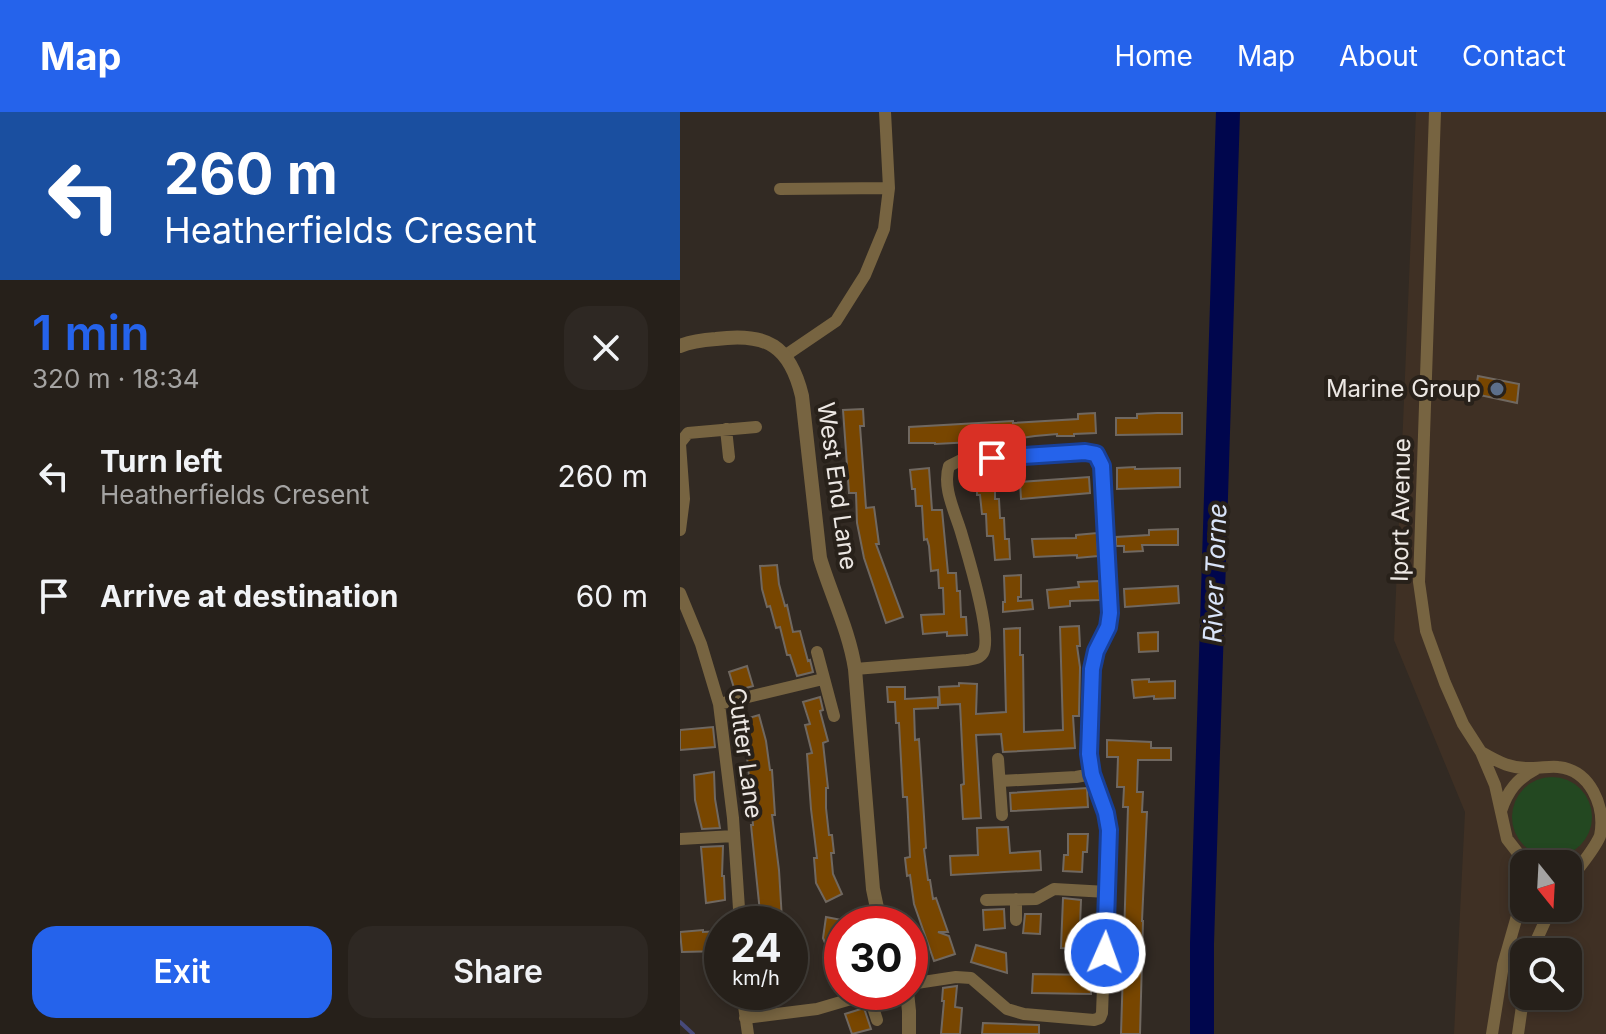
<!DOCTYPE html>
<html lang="en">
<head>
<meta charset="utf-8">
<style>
  body { margin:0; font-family:Inter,sans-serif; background:#2e2823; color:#f1f3f6; height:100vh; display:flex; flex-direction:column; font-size:30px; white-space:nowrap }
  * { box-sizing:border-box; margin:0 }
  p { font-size:26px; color:#a4a3a2 }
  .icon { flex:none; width:44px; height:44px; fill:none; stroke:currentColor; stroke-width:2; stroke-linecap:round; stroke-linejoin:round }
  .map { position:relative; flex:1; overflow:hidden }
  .side { display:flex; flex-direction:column; background:#26201a; width:680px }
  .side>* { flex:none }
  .banner { background:#1a4fa0; color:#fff; overflow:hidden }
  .needle { width:52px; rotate:162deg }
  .fabs { position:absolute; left:830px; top:738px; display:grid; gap:16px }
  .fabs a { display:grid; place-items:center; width:72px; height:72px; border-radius:16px; background:#26201a; box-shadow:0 4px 12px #0003,0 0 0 2px #423e39; font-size:40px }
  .speed { position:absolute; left:24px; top:794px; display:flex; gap:16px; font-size:40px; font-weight:700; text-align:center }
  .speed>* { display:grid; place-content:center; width:104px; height:104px; border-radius:50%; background:#26201a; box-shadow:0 4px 12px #0003,0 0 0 2px #423e39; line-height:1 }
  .speed small { font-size:20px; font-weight:400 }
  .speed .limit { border:12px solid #d22; background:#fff; color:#111 }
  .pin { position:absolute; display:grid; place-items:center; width:68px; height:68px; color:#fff; margin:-34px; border-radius:16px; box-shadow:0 4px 12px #0006 }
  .me { position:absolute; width:88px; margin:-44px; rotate:2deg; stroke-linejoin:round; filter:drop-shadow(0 0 6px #0008) }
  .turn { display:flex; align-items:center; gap:28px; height:168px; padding:0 32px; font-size:36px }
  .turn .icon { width:104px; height:104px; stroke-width:2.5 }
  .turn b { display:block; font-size:56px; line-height:68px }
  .round { display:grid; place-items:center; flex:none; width:84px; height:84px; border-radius:24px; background:#2e2823 }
  .summary { display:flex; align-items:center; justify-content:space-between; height:136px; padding:0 32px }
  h1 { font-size:48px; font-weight:600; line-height:60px; color:#2563eb }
  .action { display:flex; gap:16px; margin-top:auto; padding:16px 32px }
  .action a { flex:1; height:92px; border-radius:24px; background:#2563eb; color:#fff; font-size:32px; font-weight:600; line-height:92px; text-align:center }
  .action a+a { background:#2e2823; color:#f1f3f6 }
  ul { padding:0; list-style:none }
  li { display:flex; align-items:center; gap:24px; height:120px; padding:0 32px }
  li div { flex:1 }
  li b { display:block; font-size:30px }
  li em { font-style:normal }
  header { display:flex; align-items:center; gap:48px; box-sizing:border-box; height:112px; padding:0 40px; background:#2563eb; color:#fff }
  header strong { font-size:38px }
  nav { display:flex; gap:44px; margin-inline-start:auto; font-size:28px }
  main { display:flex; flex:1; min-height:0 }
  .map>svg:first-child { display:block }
</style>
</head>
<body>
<header>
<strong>Map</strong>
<nav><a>Home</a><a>Map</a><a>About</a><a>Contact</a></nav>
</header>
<main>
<section class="side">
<div class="banner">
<div class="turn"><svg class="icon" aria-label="left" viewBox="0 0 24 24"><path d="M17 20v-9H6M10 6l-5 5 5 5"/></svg><div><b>260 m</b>Heatherfields Cresent</div></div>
</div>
<div class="summary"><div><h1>1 min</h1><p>320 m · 18:34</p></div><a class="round"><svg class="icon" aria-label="close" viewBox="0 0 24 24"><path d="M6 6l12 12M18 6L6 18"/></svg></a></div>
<ul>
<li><svg class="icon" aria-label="left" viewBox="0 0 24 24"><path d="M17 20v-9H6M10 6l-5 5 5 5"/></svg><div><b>Turn left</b><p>Heatherfields Cresent</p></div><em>260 m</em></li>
<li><svg class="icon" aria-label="arrive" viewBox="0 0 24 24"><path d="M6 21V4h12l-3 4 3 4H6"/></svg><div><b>Arrive at destination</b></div><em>60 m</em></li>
</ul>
<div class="action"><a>Exit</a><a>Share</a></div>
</section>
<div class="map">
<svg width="926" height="922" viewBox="0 0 926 922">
  <rect width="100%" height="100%" fill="#322a23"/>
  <path fill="#3f3024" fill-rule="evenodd" d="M736 0H926V922H774L785 700 714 528ZM844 752H888V796H844ZM844 840H888V884H844Z"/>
  <path fill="#234821" d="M832 705a40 40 0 1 1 80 0a40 40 0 1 1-80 0Z"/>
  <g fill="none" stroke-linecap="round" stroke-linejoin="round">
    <path stroke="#474a7a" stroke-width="4" d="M0 910 13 922"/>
    <path stroke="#00064d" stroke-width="24" d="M522 922V832L548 0"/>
  </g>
  <path fill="#784600" stroke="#706860" stroke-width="2" d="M798 264 839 272 837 291 795 282Z
    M183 297 184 314H180L186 396 194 395 199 432H196L223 505 206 511 184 446 177 411 176 381H169L163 298Z
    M415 301 416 321 394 322V324H377V322L355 324 319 329 318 328H293V330L255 332V331H229V315L333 309V311L398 307V302Z
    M477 301H502V322L436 323V306H457V302Z
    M455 355V357L500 356V375L437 377V356Z
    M249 356 252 398H262L268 461H276L277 479H280L281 505H286L287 523 267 524V520L243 522 241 503 264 502 263 476H259L258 458 251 459 249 434 247 427 244 428 242 394H236L235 377H232L230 358Z
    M409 365 410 381 341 387 340 370Z
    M315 366V387H319L320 406H324L325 427H329L330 447 315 448 313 424H307L306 402H302L300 383H297V367Z
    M498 417V433H462L463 439 444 440V434H436V425L469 423V418Z
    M417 421 418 444 397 446V443L354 445 352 427 396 426V423Z
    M97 453 99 472 105 494 107 493 113 520 120 519 128 549 130 548 133 560 117 564 110 543H107L100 515 96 516 90 494 87 495 82 477 80 454Z
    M341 463V485H338V489L352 488 353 497 323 500V490H325L324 464Z
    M419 469 420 488 390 489V494L369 496 367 478 399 475 398 470Z
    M498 474 499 491 445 495 444 477Z
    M399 514 400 534H397L400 555 399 604H393L395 636 323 640 321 622 296 623 301 706 283 707 281 673 284 672 280 592 260 593 259 575 279 574V571L297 572 296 602 326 600 324 517 340 516V543H343L344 620 383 618 380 515Z
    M478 520V539L459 540 458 521Z
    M67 554 73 574 55 579 49 560Z
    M469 567V570L495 569V586L474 587V584L454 586 452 568Z
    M207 575H225V587L258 585V596L234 597 235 628 239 627 246 736 244 737 248 768H250L253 787 256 786 268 820H258L269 824 275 842 254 849 234 792 230 763 227 764 225 746 230 745 227 685H223L219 611H216L215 590H208Z
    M140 585 143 598 140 599 148 629 143 631 148 676H146V696L149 723H152L154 741H151L153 762 162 782 146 790 136 771 134 746H137L131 697 127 642 132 641 125 613 130 612 123 590Z
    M79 603 86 629 90 658H92L95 703H92L99 758 102 808 81 810 71 713H73L68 653 65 631 59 609Z
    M33 615 35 635 0 638V618Z
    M427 628 471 630V636H491V648H458L457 680H463L462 700H467L462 809H463L460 922H441L448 695H443L444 675H437L438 645H427Z
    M34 660 35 687 40 716 22 717 15 688 14 663Z
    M407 676 408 695 331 699 330 681Z
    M328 715 330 741 360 739 361 758 271 763 270 744 298 743 297 716Z
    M388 722H408L407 740H403L402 760 383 759 384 743H388Z
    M43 734 42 764H44L45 788 26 791 21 735Z
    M383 786 401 788 399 837 381 836Z
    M324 797 325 816 304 818 303 798Z
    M345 802H361L360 822 343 821Z
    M146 805 162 808V872L143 826Z
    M23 818V820L42 819V839L2 840 0 820Z
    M296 833 326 841 327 861 291 850Z
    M353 862 412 863 411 882 352 881Z
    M277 874 275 895 282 896 280 922H261L264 889H262L263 876Z
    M184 896 191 917 172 922 165 902Z
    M303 911 359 913V922H302Z"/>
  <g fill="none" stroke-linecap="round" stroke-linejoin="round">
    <path stroke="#776441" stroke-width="12" d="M755 0 739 470 746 519 765 571 783 612 801 640 815 673 827 727 841 745 855 752
      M100 77 209 76
      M106 243 156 209 185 163 204 117 209 76 205 0
      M46 317 49 345
      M0 331 8 321 76 315
      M0 332 4 387 0 418
      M0 481 21 532 39 592 53 706 60 812
      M137 540 154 604
      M175 557 287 548C293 547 299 547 303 541 313 524 287 441 281 420 275 400 262 375 269 354L281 348 405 340 416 342 422 354 430 501 428 515 416 539 412 557 409 642 412 662 426 701 429 718 422 901 420 906 414 908 344 902 327 897 291 866 276 865 230 872
      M39 592 143 567
      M801 640C820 651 831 657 853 656 862 656 870 654 878 655 910 658 926 694 920 724 913 740 898 756 888 770
      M318 647 322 703
      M320 669 396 665 412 662
      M821 699C828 678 837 667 856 657
      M0 727 54 724
      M336 787V808
      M306 788 356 787 374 777 427 780
      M853 840 857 827 871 796
      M62 880 68 922
      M188 880 197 908
      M65 906 137 897 188 882
      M812 922 823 853 841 790 844 772
      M838 922 844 880"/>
    <path stroke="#776441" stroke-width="14" d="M0 234C12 229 24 228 36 227 87 220 110 234 122 284L140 446C151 483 169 518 175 557L193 777 197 796 204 812
      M227 880 229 899V922"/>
  </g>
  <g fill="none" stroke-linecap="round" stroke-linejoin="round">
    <defs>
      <path id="route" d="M312 346 405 340 416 342 422 354 430 501 428 515 416 539 412 557 409 642 412 662 426 701 429 718 425 841"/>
    </defs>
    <use href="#route" stroke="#184099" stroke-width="20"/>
    <use href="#route" stroke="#2563eb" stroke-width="14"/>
  </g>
  <circle fill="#5c6f8a" stroke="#28211a" stroke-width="3" cx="817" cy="277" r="8"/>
  <g text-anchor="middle" stroke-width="8" stroke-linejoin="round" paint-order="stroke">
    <g font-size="24" fill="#ece7e3" stroke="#28211a" text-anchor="end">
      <text x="801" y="285">Marine Group</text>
    </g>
    <g font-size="24" fill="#ece7e3" stroke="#28211a">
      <text transform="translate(157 374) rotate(82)" y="8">West End Lane</text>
      <text transform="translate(721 398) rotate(-89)" y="8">Iport Avenue</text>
      <text transform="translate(65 641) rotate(82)" y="8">Cutter Lane</text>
    </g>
    <g font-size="26" font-style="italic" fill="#d9e4f9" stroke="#28211a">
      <text transform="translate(535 461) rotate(-88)" y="9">River Torne</text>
    </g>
  </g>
</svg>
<div class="fabs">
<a><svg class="needle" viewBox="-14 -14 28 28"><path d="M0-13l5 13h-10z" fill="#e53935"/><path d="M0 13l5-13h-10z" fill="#a4a3a2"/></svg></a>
<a><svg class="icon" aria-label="search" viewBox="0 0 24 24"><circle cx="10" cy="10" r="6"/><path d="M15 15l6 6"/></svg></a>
</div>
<div class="speed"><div>24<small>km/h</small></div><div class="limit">30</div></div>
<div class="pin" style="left:312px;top:346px;background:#d93025"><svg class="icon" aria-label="arrive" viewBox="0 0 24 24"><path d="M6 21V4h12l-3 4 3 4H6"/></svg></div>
<svg class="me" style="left:425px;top:841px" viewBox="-20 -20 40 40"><circle r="17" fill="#2563eb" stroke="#fff" stroke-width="3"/><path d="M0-11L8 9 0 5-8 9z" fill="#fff"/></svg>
</div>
</main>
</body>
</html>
